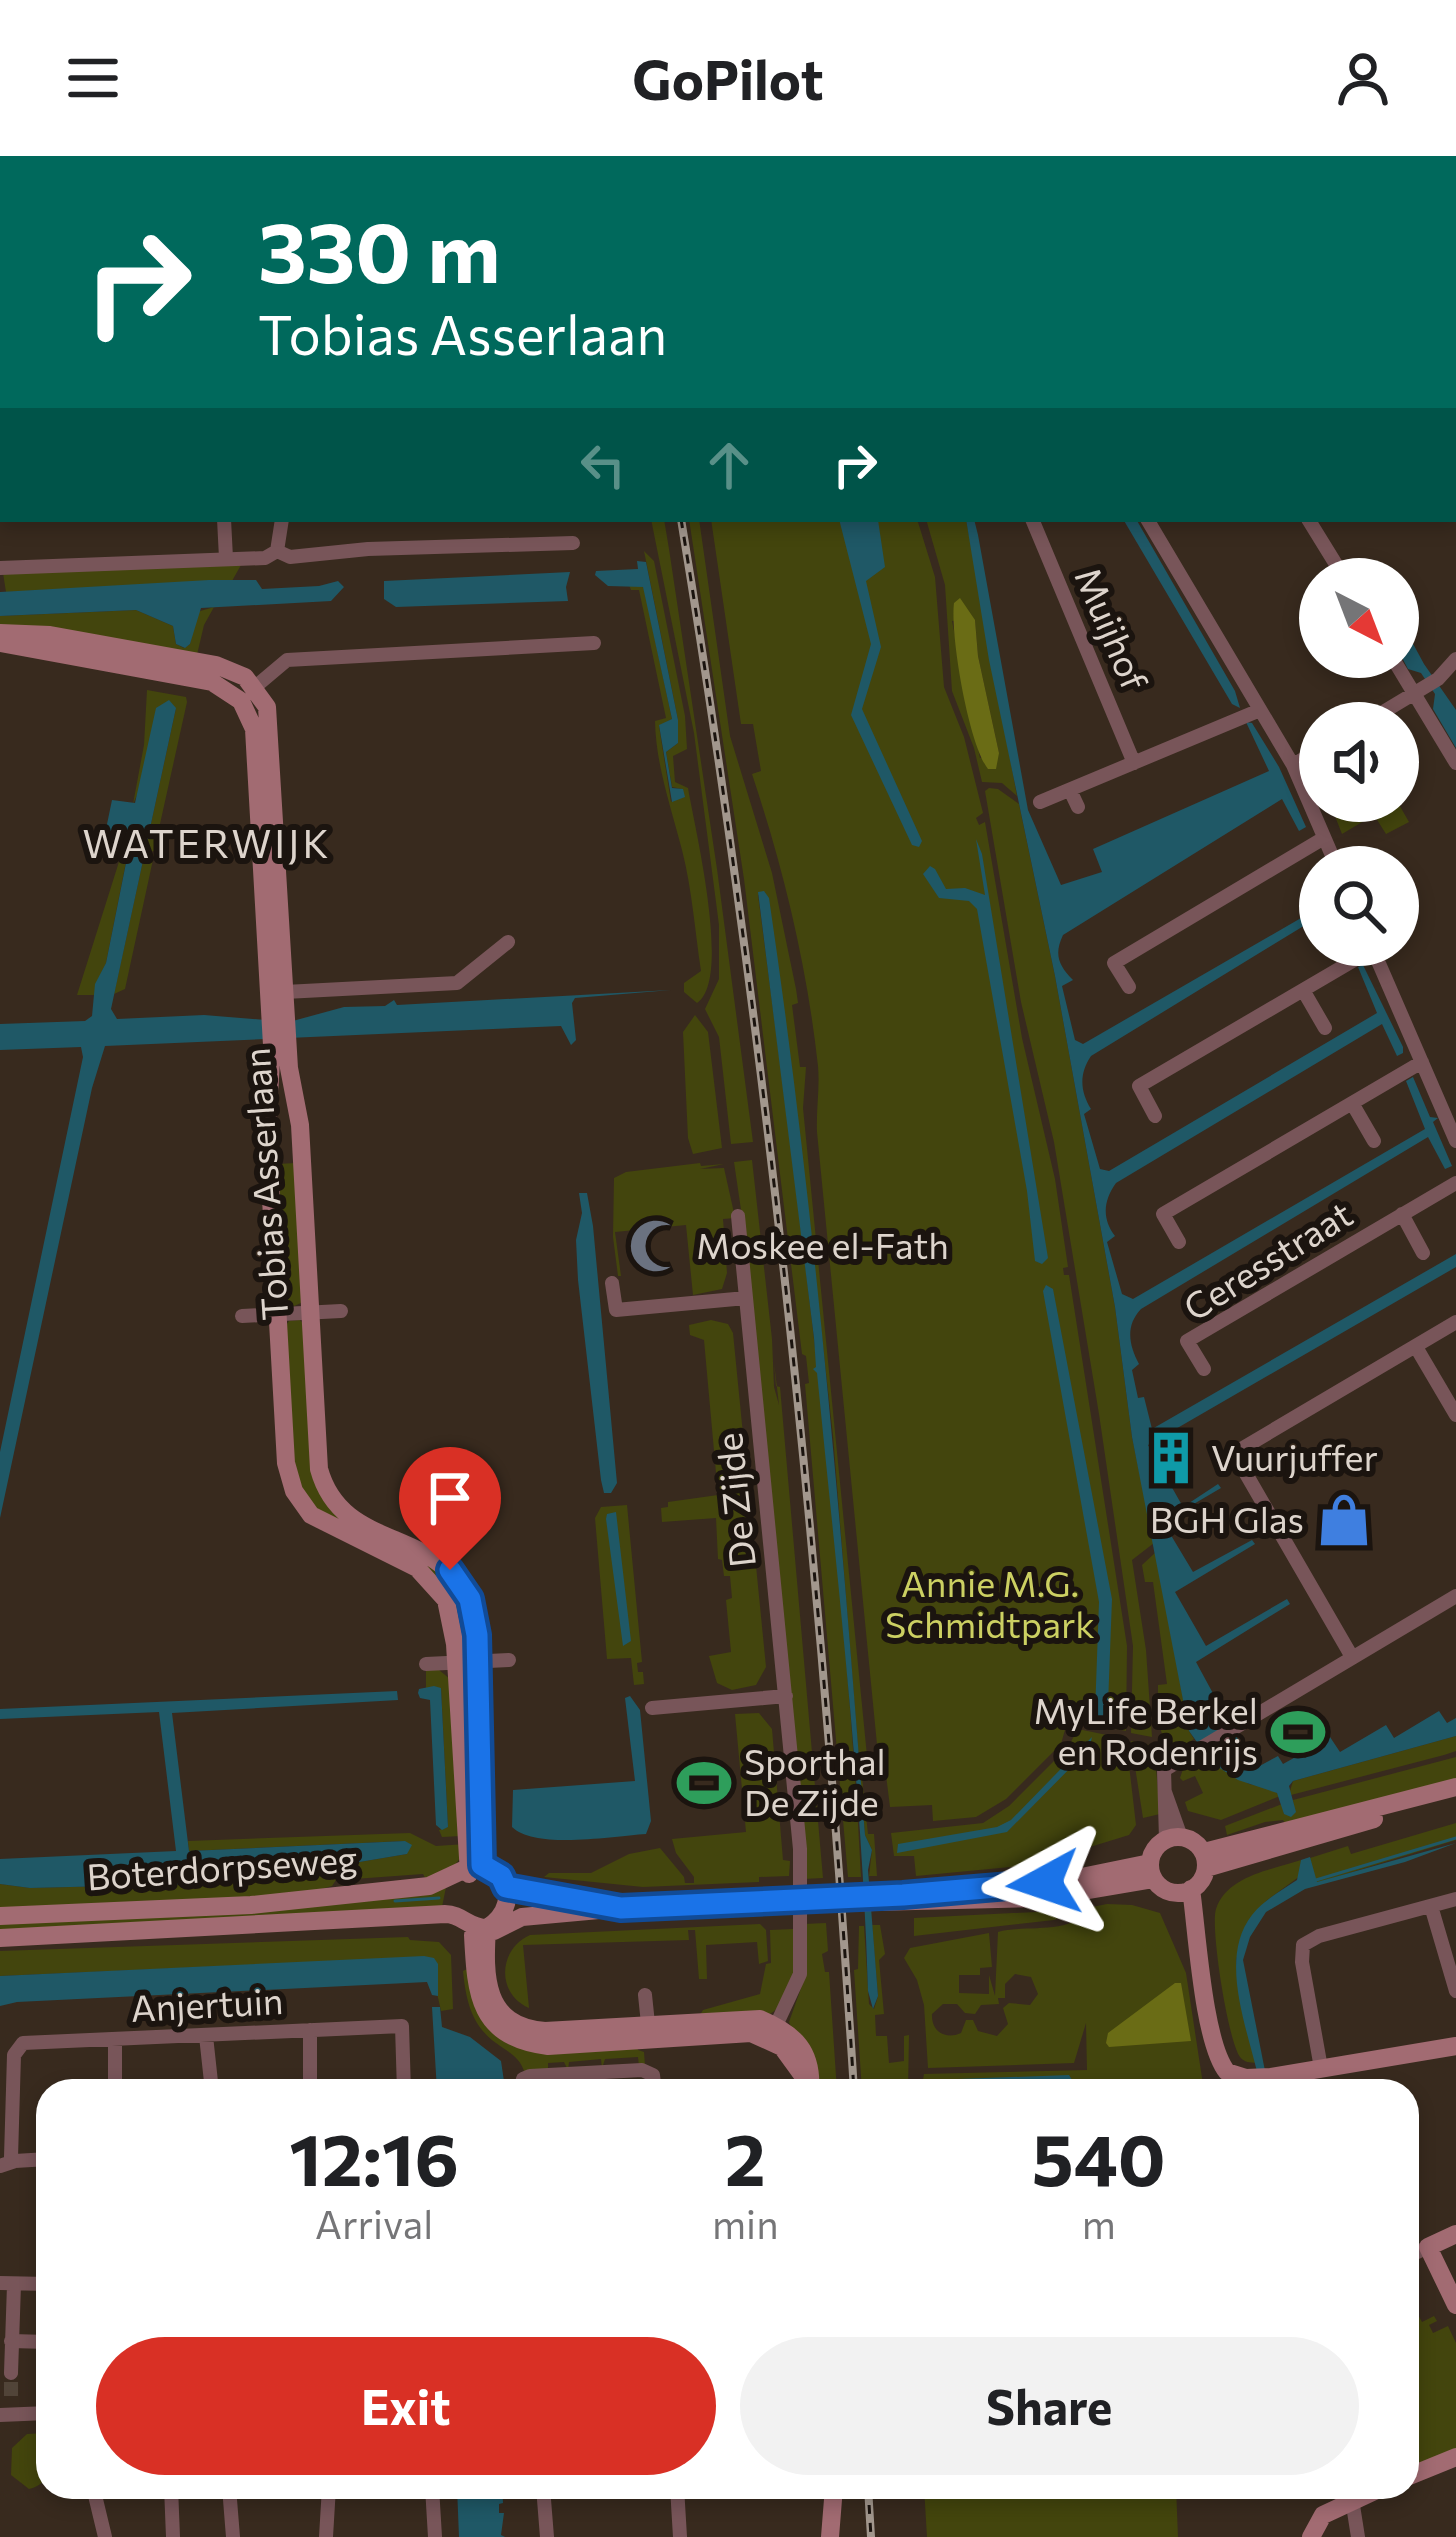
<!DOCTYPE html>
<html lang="en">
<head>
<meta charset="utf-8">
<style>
  body { margin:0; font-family:Commissioner,sans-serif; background:#f2f2f2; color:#202124; height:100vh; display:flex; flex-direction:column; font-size:45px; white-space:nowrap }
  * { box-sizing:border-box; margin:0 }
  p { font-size:39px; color:#757577 }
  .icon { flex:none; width:66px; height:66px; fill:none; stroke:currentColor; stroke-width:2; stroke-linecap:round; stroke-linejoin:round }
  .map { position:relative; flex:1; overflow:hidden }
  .sheet { position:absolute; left:36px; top:1923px; width:1383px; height:420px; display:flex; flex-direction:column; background:#fff; border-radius:36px; box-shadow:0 6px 18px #0003 }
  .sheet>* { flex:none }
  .hud { position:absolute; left:0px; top:0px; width:1458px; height:366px; box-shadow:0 6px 18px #0003; background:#00695c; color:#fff; overflow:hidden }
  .needle { width:78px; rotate:138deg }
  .buttons { position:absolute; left:1299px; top:402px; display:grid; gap:24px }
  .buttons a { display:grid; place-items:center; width:120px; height:120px; border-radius:50%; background:#fff; box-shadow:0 6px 18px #0003; font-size:60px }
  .pin { position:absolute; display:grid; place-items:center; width:102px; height:102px; color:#fff; margin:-123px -51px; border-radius:50% 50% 50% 0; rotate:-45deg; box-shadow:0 0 12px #0007 }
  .pin .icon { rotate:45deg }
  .me { position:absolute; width:132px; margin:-66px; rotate:265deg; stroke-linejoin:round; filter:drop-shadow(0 0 9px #0008) }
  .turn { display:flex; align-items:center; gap:42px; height:252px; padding:0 60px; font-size:54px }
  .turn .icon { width:156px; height:156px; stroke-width:2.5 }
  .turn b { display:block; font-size:84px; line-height:102px }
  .lanes { display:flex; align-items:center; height:114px; padding:0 60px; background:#0003; justify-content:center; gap:60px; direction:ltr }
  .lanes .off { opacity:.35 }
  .eta { display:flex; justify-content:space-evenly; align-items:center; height:204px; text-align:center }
  .eta b { font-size:72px; font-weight:700; line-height:84px }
  .cta { display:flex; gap:24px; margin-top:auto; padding:24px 60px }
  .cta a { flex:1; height:138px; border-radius:72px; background:#d93025; color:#fff; font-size:48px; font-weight:700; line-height:138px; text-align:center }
  .cta a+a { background:#f2f2f2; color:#202124 }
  header { display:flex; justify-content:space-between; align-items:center; height:156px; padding:0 60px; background:#fff; font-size:54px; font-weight:700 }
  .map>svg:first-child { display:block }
</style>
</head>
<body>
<header><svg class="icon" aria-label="menu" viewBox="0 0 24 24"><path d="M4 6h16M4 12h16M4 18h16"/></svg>GoPilot<svg class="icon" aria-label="person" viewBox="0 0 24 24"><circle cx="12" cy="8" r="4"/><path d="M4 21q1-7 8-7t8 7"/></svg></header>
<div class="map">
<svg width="1456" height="2381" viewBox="0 0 1456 2381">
  <rect width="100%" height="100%" fill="#382a1e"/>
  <path fill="#43450d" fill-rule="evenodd" d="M651 363H664L669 393 717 713 753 986 731 988 719 881 705 853 719 823V769L694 577Z
    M689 363H699L730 580 772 717 796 833 798 847 792 849 800 911H806L803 952 869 1620 862 1621 868 1678H874L877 1720H869L872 1694 865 1679 833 1279 791 907 765 736 758 739C801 1065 844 1393 861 1721H848L805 1228 809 1227 806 1200 802 1198 744 723Z
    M711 363H917L935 421 944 531 964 581 983 657 976 662 979 669 985 666 1022 882 1055 1023 1068 1111 1063 1112 1064 1119H1069L1127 1490 1126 1575 1068 1563 1061 1588 1006 1643 976 1661 933 1665 932 1649 890 1651 886 1619H880L817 976C816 954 820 932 818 910 807 810 784 714 752 618L761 615 753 568H741Z
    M926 363H966L1017 640 1002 627 982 626 974 592 952 535 945 429ZM975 464 978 500 999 597 980 602 952 465Z
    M644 395 654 405 685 560 687 593 673 600 675 626 688 632C695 673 732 824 697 847L684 836V827L701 815C695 775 692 733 682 694 671 651 656 610 655 565L666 562 639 434H631L629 429 639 428 644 432 672 563 659 570 671 646 682 633 672 631 666 596 678 587V564Z
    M241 409 232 425H226L6 436 3 417Z
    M214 451 204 469 196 503 0 473V460L136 454 173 470 176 488 184 492 190 488 197 456Z
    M147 534 186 541 187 546 154 695 150 696 154 699 125 833 114 838 176 552 133 648 144 589Z
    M989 632 998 633 1019 648 1055 820 1115 1151 1132 1281 1154 1387 1132 1404 1146 1494 1152 1581 1131 1577 1133 1490 1099 1258 1054 986 1021 846 985 635Z
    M1350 645H1397L1409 666 1386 678 1374 659 1342 678 1333 655Z
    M129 691 106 807 96 828 97 839H77L123 693Z
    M695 859 708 876 722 992 693 998 688 982 683 876Z
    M752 1004 772 1183 774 1231 779 1249 774 1206 776 1230 780 1231 823 1722 803 1723 745 1081 734 1006Z
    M295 1007 303 1146 290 1152 286 1149 278 1008Z
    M700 1007 701 1010 724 1008 700 1013 724 1012 734 1057 735 1062 723 1063 727 1117 722 1133 693 1139 686 1069 615 1076 621 1120H618L613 1081 614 1022 626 1016Z
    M300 1164 305 1170 324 1336 423 1399 468 1449V1498L464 1497 450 1443 324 1363 292 1319 284 1172 289 1165Z
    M711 1164 728 1168 733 1177 766 1511 756 1529 732 1534 717 1527 709 1500 731 1496 726 1444 732 1442 730 1420H724L722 1404 718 1403 716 1362 662 1366 661 1352 668 1351V1346L718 1339 704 1184 690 1179 689 1169Z
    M627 1349 642 1506 637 1507 638 1516H643L644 1528 634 1529 631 1502 607 1503 595 1362 601 1351Z
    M1156 1396 1189 1575 1194 1583 1168 1599 1158 1564V1529L1167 1528 1153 1426H1145L1142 1409Z
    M426 1513 439 1514 450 1523 461 1680 442 1681 439 1674 448 1671 441 1532H426Z
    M759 1557 772 1573 783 1704 790 1705 789 1720 759 1721V1726L643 1731 544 1721 549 1717H591L629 1698 660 1692 684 1721 685 1727H694V1721L676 1697 672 1683 746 1676 735 1558Z
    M1078 1573 1126 1583 1136 1669 1129 1679 1090 1691 1074 1705 916 1720 914 1700H894L891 1677 983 1667 1009 1650 1068 1591Z
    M1456 1580V1595L1444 1599 1291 1639 1290 1635 1293 1625Z
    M1131 1585 1154 1590 1160 1658 1143 1662Z
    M1203 1598 1249 1628 1272 1633 1280 1640 1221 1664 1188 1655 1185 1646 1203 1637 1195 1620 1183 1625 1180 1622 1184 1610Z
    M1456 1601V1624L1285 1667 1283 1664 1265 1666 1227 1679 1225 1670 1282 1648 1284 1658 1294 1657 1293 1644Z
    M1456 1667V1684L1316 1727 1310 1702 1348 1690 1351 1698Z
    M410 1677 436 1690 466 1688C460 1709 447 1718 427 1725L423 1718 354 1723 352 1719 338 1721 332 1730 301 1739 0 1753V1728L30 1732 234 1727 407 1698 405 1685 189 1695 188 1685Z
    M1301 1704 1300 1720 1266 1745 1236 1803 1239 1837 1257 1907C1249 1906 1245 1907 1240 1901 1228 1885 1210 1771 1216 1753 1227 1720 1271 1714 1301 1704Z
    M446 1731 442 1751 0 1777V1763Z
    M1107 1748 1132 1749 1160 1757 1186 1817 1204 1935H921L924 1918 1087 1914 1086 1867 1074 1907 928 1912 924 1849 917 1824 904 1802 910 1792 989 1777 992 1811 980 1812V1819H959V1837L989 1838V1819L995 1840 998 1776C1028 1768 1072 1780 1092 1751ZM1015 1818 1031 1821 1038 1838 1030 1849 1009 1847 1003 1852 1008 1868 997 1880 978 1875 973 1864H966L961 1877C946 1884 931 1876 932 1858L943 1848H957L965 1857 975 1858 981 1849 999 1848 998 1842H1005V1828Z
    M1075 1754 1054 1764 914 1780V1762Z
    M826 1767 828 1795 822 1798 825 1816H829L837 1935H817L789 1866 805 1821 804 1768Z
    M760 1768 766 1774 768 1805 759 1808 757 1786 706 1789 707 1823H699L695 1774H688L689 1784 523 1789 529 1852C496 1838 498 1793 530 1779Z
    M872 1769H880L885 1798 879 1804 884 1858 875 1859 876 1880H887L889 1907 904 1905V1880L909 1879 908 1935H862L854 1814 858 1813 859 1770H864L869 1848 874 1853 878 1840Z
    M793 1773C797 1799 796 1842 770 1858L700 1859 703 1854 760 1838 766 1808 771 1807 770 1774Z
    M408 1781 410 1784 439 1786 451 1799 453 1853 441 1855 429 1801 0 1820V1795Z
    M467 1813 486 1864 637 1887 638 1894 644 1896 645 1910H639L638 1901 605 1903 602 1912 601 1903 569 1906 568 1914 564 1906 548 1907V1914L524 1915C519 1900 509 1897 496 1887 471 1869 466 1844 463 1815Z
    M1415 2153 1422 2166 1434 2160 1437 2165 1429 2169 1433 2177 1448 2170 1456 2187V2293L1407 2312V2157Z
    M48 2277C48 2301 56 2327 29 2333L11 2319 12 2292 27 2278Z
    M924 2331H1176L1178 2381H927Z"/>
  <path fill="#6a6c15" d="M960 442 975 464 978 500 999 597 996 613H988C969 589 950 480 954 447Z
    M1175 1827H1181L1191 1885 1109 1891 1106 1887 1108 1877Z"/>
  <path fill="#1f5866" d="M839 363 878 364 885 411 866 425 881 491 862 553 922 685 919 691 912 689 851 559 871 488Z
    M966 363H974L978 379 1028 654 1061 729 1102 716 1093 693 1269 615 1246 566 1252 567 1279 611 1306 671 1299 675 1282 643 1063 779C1054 798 1058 809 1073 824L1062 830 1075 884 1083 888 1320 751V760L1091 900C1079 918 1080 935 1091 953L1084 958 1100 1013 1109 1015 1377 857 1358 811 1363 809 1403 891V897L1397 900 1382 868 1116 1027C1103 1045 1102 1063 1115 1080L1107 1086 1122 1138 1133 1143 1425 973 1406 925 1413 921 1430 961 1438 962 1433 966 1452 1010 1445 1013 1428 981 1141 1153C1125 1170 1129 1189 1139 1208L1132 1214 1138 1242 1144 1241 1152 1273 1456 1098V1111L1148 1289 1183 1351 1218 1328 1221 1332 1163 1366 1193 1416 1252 1384 1255 1388 1175 1436 1206 1490 1287 1443 1290 1448 1196 1506 1254 1613 1278 1600 1283 1608 1301 1598 1305 1602 1324 1590 1322 1586 1330 1581 1340 1596 1386 1569 1394 1582 1439 1555 1447 1567 1456 1562V1580L1293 1625 1289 1630 1296 1656 1291 1661 1284 1658 1277 1637 1238 1624 1212 1607 1189 1575 1132 1281 1115 1151 1055 820 989 504Z
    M1123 363H1136L1235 535 1240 552 1232 548Z
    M637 405 646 406 678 564V587L666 596 672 632 683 633 685 641 672 646 659 569 672 563 643 431 608 430 595 419 596 415 638 413Z
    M570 416 566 431 568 445 396 451 384 443V425Z
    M209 424H256L262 433 319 430 338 425 344 431 331 445 201 452 190 488 185 492 176 488 173 470 136 454 0 460V436Z
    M1398 460 1424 508 1456 554V592L1433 553 1435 538 1421 517 1408 513 1398 494Z
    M169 544 176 552 111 853 117 863 204 859 289 866 344 851 385 850 394 844 397 849 671 834 575 842 572 847 576 884 571 889 561 870 105 890 92 932 0 1362V1296L83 901 81 891 0 894V868L85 865 92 860 95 828 106 807 129 692 101 697 112 644 135 647 156 552Z
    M976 683 982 698 1048 1102 1042 1108 1035 1105 1027 1035 977 753 969 745 939 742 923 718 930 710 935 713 946 733 965 732 985 739Z
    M764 735 769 742C815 1053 841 1366 865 1679L872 1694 868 1714 878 1840 873 1853 868 1835C862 1631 837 1421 817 1217L813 1213 816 1211 814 1182 758 736Z
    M579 1037H587L593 1070 617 1327 611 1337H604L601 1324 578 1124 576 1084 582 1057Z
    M1046 1129 1053 1133 1112 1443 1108 1549 1106 1559 1099 1563 1095 1557 1099 1446 1043 1135Z
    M616 1356 631 1485 623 1490 606 1363 607 1358Z
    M434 1530 441 1532 448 1671 442 1674 436 1669 430 1544 420 1542 418 1537 419 1533Z
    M397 1535 398 1544 172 1557 189 1695 405 1685 412 1689 407 1698 234 1727 30 1732 0 1728V1703L176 1695 159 1556 0 1563V1553Z
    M630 1540 640 1554 651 1665 646 1678C613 1680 536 1694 512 1671L513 1634 635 1625 625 1542Z
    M1092 1581 1089 1593 1007 1676 897 1697 898 1688 997 1671 1011 1664Z
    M1456 1687 1405 1706 1305 1733 1266 1756 1250 1781 1243 1804 1269 1935H1261C1253 1884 1215 1806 1252 1759 1264 1744 1282 1734 1297 1724L1301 1704 1310 1701 1317 1726Z
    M424 1800 434 1802 438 1808V1840L432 1839 427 1826 17 1846 0 1850V1820Z
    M432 1851H440L442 1871 470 1881 501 1905 505 1932 437 1935Z
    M1069 1919 1079 1935H944L925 1929 930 1924Z
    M457 2331H502L503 2347 499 2348V2357H504L501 2379 505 2381H459Z"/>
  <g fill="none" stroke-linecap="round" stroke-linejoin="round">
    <path stroke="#1f5866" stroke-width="3" d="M1316 1724 1456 1682
      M395 1745 439 1742"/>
    <path stroke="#514438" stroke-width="14" stroke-dasharray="14 7" stroke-linecap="butt" d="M11 2240V2217"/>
    <path stroke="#785559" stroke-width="14" d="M290 0V3
      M1060 0 1061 3
      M1192 0V3
      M1294 0V3
      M1392 0V3
      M385 3 386 0
      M0 67H3
      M1455 103 1456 101
      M1455 132H1456
      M0 175H3
      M0 292H3
      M1455 297 1456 295
      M224 363 226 402
      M1032 363 1134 607
      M1147 363 1293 609 1337 711
      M1308 363 1345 423
      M277 395 282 363
      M0 412 265 402 277 395 290 401 368 393 573 387
      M1392 501 1456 607
      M255 531 287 504 594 487
      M1365 567 1438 523 1456 503
      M1293 609 1320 593
      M1070 634 1078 651
      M1040 646 1260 554
      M1371 789 1456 985
      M1129 831 1114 807 1324 682
      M1303 834 1325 872
      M285 836 457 827 508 786
      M1352 947 1374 985
      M1155 960 1139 930 1373 793
      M1402 1058 1423 1097
      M738 1060 800 1693V1818L772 1878
      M1179 1086 1163 1058 1422 906
      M612 1127 616 1154 746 1142
      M242 1160 341 1155
      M1416 1191 1456 1259
      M1204 1213 1187 1185 1456 1027
      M1234 1297 1352 1501
      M1226 1302 1456 1166
      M426 1508 509 1504
      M652 1552 786 1540
      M1165 1636 1181 1681
      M1166 1683 1164 1614 1456 1440
      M1431 1750 1456 1835
      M645 1839 649 1877
      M206 1880 212 1935
      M115 1884V1935
      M1321 1912 1302 1806 1303 1789 1319 1780 1456 1743
      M310 1935V1874
      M520 1935 523 1923 530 1920 642 1914 653 1919 655 1935
      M15 2005 11 2001 14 1899 23 1887 402 1870 404 1935
      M0 2010 15 2005 48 2003
      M1407 2101 1428 2091
      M0 2127 48 2128
      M11 2185 48 2186
      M11 2217 14 2129
      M0 2259 48 2257
      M93 2331 105 2381
      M171 2331 173 2381
      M229 2331 233 2381
      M432 2331 435 2381
      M543 2331 547 2381
      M677 2331 680 2381
      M744 2331V2334
      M1352 2343 1358 2381
      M326 2381 329 2331"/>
    <path stroke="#a26b72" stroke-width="18" d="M0 477 50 479 216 509 245 521 267 551 289 912 300 969 319 1313C345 1408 462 1360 477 1479L483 1709
      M1 487 212 526 241 545 254 573 272 889 267 972 286 1307 294 1335 311 1359 417 1412 446 1444 455 1488 469 1718
      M1150 1709a28 28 0 1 1 56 0a28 28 0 1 1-56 0Z
      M1204 1696 1456 1631
      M1206 1712 1374 1663
      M506 1731 611 1750
      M995 1732 1062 1725 1150 1707
      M1191 1733C1197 1774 1203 1886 1227 1916L1246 1922 1271 1921 1456 1890
      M0 1760 251 1749 429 1730 474 1709 499 1718C514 1738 507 1759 487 1772 468 1772 462 1758 445 1758L0 1782
      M487 1772C484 1820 483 1870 545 1875L760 1863C795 1878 813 1895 810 1935
      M494 1775 522 1761 621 1752 1042 1742 1154 1723
      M473 1779C476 1838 478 1882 548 1890L751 1877 782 1891 806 1924
      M1456 2078 1428 2091 1456 2149
      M1407 2321 1456 2301
      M830 2381 834 2331
      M1311 2381 1323 2359 1383 2331"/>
    <defs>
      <path id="rail" d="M617 0V3
        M681 363C767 884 821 1408 854 1935
        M868 2331 871 2381"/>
    </defs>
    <use href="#rail" stroke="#a2978d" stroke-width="8"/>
    <use href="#rail" stroke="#1b140f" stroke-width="3" stroke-dasharray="9" stroke-linecap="butt"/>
  </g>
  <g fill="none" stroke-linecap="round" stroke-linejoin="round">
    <defs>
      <path id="route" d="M450 1414 470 1443 477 1479 482 1709 501 1720 506 1731 621 1752 903 1739 1044 1727"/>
    </defs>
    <use href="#route" stroke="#114b97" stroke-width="30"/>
    <use href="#route" stroke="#1a73e8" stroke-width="21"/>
  </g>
  <defs>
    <symbol id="mosque-bare" viewBox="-9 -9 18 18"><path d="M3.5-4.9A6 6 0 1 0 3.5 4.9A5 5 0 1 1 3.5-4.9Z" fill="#6b7280" stroke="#1b140f" stroke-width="2.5" paint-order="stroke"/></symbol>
    <symbol id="building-bare" viewBox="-9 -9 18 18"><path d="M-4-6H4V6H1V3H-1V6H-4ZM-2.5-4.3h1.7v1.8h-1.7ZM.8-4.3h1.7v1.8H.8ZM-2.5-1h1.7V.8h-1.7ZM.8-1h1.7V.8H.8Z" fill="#0f9aa8" stroke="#1b140f" stroke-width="2.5" paint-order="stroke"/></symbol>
    <symbol id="shop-bare" viewBox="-9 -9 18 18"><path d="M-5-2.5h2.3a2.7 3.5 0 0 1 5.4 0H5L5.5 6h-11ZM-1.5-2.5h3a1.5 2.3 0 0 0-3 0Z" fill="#3f7fe0" stroke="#1b140f" stroke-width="2.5" paint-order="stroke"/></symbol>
    <symbol id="stadium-bare" viewBox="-9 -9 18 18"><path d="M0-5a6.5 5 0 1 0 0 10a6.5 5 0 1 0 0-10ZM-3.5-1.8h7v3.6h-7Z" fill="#2e9e5b" stroke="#1b140f" stroke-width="2.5" paint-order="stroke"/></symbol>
  </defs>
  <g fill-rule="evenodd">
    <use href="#mosque-bare" x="618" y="1052" width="76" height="76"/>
    <use href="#building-bare" x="1133" y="1264" width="76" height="76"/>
    <use href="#shop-bare" x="1306" y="1326" width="76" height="76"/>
    <use href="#stadium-bare" x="1260" y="1538" width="76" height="76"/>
    <use href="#stadium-bare" x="666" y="1589" width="76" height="76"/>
  </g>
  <g text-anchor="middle" stroke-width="12" stroke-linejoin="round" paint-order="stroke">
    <g font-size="36" fill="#ddd4cc" stroke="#1b140f">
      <text transform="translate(1111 473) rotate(67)" y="13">Muijhof</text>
      <text transform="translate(266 1028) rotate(-94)" y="13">Tobias Asserlaan</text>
      <text transform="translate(1268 1105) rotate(-32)" y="13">Ceresstraat</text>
      <text transform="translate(736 1344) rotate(-96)" y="13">De Zijde</text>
      <text transform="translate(222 1712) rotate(-4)" y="13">Boterdorpseweg</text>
      <text transform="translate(207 1849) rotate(-3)" y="13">Anjertuin</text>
    </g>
    <g font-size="36" fill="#ddd4cc" stroke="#1b140f" text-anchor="start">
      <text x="696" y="1103">Moskee el-Fath</text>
      <text x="1211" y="1315">Vuurjuffer</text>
      <text x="1304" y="1377" text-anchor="end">BGH Glas</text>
      <text x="1258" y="1568" text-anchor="end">MyLife Berkel<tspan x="1258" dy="41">en Rodenrijs</tspan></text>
      <text x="744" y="1619">Sporthal<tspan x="744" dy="41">De Zijde</tspan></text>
    </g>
    <g font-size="36" fill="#ccd062" stroke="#1b140f">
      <text x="990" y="1441">Annie M.G.<tspan x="990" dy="41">Schmidtpark</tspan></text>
    </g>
    <g font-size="39" letter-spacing="3" fill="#ddd4cc" stroke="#1b140f">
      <text x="207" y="702">WATERWIJK</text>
    </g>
  </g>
</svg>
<div class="buttons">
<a><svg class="needle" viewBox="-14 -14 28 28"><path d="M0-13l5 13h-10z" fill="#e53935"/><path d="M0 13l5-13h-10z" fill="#757577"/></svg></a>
<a><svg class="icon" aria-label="sound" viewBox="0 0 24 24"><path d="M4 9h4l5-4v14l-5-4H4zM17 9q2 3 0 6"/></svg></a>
<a><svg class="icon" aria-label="search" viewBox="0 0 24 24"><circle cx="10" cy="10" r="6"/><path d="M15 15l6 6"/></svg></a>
</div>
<div class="pin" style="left:450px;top:1414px;background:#d93025"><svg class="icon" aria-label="arrive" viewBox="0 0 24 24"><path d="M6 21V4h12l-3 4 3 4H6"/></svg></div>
<svg class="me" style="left:1044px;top:1727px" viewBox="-20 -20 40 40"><path d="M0-17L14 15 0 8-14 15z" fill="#1a73e8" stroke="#fff" stroke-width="4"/></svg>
<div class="hud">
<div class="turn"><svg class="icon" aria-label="right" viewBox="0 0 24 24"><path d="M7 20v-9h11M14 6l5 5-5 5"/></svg><div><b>330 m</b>Tobias Asserlaan</div></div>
<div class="lanes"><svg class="icon off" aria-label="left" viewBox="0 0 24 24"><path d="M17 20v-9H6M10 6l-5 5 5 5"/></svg><svg class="icon off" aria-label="ahead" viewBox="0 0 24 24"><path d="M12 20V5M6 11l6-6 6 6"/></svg><svg class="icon" aria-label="right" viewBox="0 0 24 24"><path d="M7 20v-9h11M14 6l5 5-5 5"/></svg></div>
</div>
<section class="sheet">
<div class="eta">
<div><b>12:16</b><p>Arrival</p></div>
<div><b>2</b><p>min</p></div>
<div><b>540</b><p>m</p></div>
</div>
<div class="cta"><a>Exit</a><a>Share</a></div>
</section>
</div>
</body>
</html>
